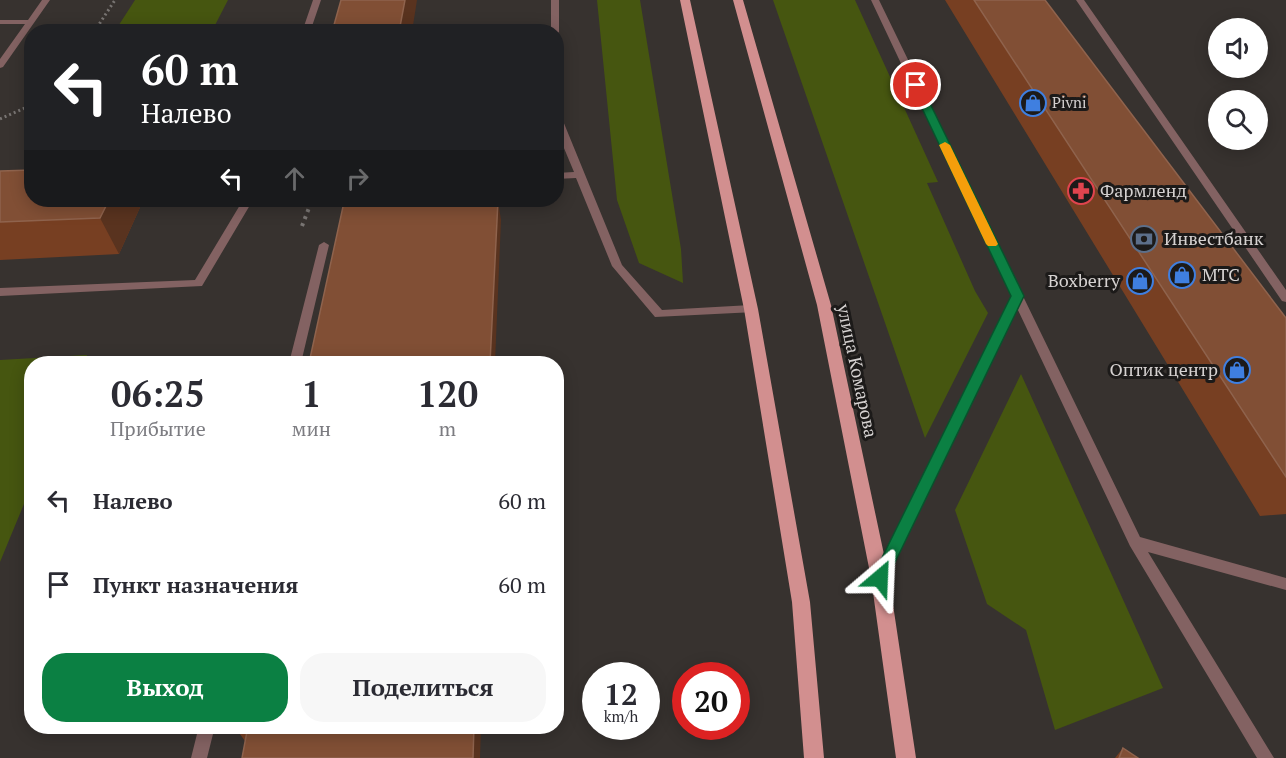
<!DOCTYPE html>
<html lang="ru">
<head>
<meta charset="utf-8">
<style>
  body { margin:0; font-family:"PT Serif",serif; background:#f7f7f7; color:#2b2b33; height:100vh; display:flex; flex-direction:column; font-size:22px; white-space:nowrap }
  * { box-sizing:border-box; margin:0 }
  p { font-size:20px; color:#7c7c81 }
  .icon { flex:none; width:33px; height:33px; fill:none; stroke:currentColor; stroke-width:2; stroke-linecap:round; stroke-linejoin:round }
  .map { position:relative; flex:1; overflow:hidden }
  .side { position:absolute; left:24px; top:356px; width:540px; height:378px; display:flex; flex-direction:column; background:#fff; border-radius:24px; box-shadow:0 3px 15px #0003 }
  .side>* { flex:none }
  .top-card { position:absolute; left:24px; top:24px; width:540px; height:183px; border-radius:24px; box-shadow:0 3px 15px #0003; background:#202124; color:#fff; overflow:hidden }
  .tools { position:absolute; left:1208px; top:18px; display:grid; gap:12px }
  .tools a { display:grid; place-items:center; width:60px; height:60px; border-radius:50%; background:#fff; box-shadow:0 3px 15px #0003; font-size:30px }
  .speed { position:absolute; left:582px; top:662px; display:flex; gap:12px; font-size:30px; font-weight:700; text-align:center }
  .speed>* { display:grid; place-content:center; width:78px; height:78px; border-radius:50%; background:#fff; box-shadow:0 3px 15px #0003; line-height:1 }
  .speed small { font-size:15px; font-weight:400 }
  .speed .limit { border:9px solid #d22; background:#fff; color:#111 }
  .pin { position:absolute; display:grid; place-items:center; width:51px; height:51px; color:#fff; margin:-26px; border:3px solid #fff; border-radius:50%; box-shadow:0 2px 6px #0007 }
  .me { position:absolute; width:66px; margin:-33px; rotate:26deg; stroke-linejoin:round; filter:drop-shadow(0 0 4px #0008) }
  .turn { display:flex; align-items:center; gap:21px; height:126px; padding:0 18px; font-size:27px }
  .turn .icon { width:78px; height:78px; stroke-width:2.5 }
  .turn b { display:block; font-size:42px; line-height:51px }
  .lanes { display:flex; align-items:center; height:57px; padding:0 18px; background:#0003; justify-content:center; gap:30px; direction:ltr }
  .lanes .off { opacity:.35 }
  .eta { display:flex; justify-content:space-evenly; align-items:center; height:102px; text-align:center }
  .eta b { font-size:36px; font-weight:800; line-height:42px }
  .cta { display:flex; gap:12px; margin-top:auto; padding:12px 18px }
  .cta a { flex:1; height:69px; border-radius:24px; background:#0b8043; color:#fff; font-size:24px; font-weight:800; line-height:69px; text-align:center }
  .cta a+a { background:#f7f7f7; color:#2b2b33 }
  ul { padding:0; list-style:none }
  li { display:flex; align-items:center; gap:18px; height:84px; padding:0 18px }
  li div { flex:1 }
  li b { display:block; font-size:22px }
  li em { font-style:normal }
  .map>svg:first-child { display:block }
</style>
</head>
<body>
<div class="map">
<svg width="1286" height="758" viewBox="0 0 1286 758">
  <rect width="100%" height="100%" fill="#37322f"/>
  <path fill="#465610" d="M135 0H228L212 31H115Z
    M597 0H640L681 249 683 283 639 263 617 200Z
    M773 0H855L938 182 927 183 975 291 988 313 925 438Z
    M87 355 84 363H32L31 487 0 562V360Z
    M1021 374 1163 688 1055 730 1026 630 987 604 955 510Z"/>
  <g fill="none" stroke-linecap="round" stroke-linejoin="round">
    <path stroke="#797573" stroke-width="3" stroke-dasharray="2 3" stroke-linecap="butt" d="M94 32 115 0
      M0 119 32 105"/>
    <path stroke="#797573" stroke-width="4" stroke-dasharray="3 4.5" stroke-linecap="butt" d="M302 226 312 200"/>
    <path fill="#836262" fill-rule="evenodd" d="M42 0H50L3 67 0 68V59L25 24H0V20H28Z
      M313 0H321L310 32H302Z
      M551 0H559V32L556 34V32H551Z
      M871 0H879L1140 537 1286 578V590L1148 552 1274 758H1257L1130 546 1017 308 885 582 880 584 875 582 873 578 1011 296Z
      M1076 0H1084L1286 290V302L1282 301Z
      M556 113 561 116 622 265 662 310 751 305 755 306 757 309 755 312 655 317 612 266 576 178 556 179V173L574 172 556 129Z
      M243 200H253L202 286 0 296V288L195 280Z
      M324 242 329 245 301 363H289L319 245Z
      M199 726H215L207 758H191Z"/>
    <path fill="#d28f8f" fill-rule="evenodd" d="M680 0H690L758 309 810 602 824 758H804L792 602 744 309Z
      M733 0H743L831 305 889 578 916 758H896L871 578 817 305Z"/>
  </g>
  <path fill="#773f22" d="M945 0H1045L1286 318V514L1260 516Z
    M0 171 142 203 119 254 0 260Z
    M234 726H481L245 741Z
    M1123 748 1138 758H1115Z"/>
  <path fill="#59331f" d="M405 0H417L412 32H399Z
    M109 200H141L142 203 119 254 100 218Z
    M498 200 501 220 495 363H490Z
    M474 726H481L480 758H473Z"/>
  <path fill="#814f35" stroke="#8f634d" stroke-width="1.5" d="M341 0H405L399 32H332Z
    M974 0H1045L1286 318V477Z
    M32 170V200H109L100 218 0 222V171Z
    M419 200H498L490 363H309L344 202Z
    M248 726H474L473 758H242Z
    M1123 748 1138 758H1119Z"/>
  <path fill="#0b8043" stroke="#07532c" stroke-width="1.5" d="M912 83 921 85 1024 296 885 583 880 585 874 583 872 578 1011 296 911 85Z"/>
  <path fill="#f59e0b" d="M945 142 950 145 998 244 996 246H988L986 244 939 145Z"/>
  <defs>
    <symbol id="shop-ring" viewBox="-11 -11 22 22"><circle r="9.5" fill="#1c1a19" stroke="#3f7fe0" stroke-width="1.5"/><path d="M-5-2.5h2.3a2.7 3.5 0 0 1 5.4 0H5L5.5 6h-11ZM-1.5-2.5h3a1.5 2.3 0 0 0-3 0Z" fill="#3f7fe0"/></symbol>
    <symbol id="pharmacy-ring" viewBox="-11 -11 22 22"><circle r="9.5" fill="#1c1a19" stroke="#e0444e" stroke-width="1.5"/><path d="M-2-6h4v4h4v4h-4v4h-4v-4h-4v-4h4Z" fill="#e0444e"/></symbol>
    <symbol id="bank-ring" viewBox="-11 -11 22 22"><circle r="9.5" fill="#1c1a19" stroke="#5c6f8a" stroke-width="1.5"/><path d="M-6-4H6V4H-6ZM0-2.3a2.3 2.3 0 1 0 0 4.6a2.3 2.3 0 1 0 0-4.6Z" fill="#5c6f8a"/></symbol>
  </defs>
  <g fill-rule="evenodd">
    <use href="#shop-ring" x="1018" y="88" width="30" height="30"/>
    <use href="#pharmacy-ring" x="1066" y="176" width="30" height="30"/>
    <use href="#bank-ring" x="1129" y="224" width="30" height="30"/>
    <use href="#shop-ring" x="1167" y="260" width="30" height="30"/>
    <use href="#shop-ring" x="1125" y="266" width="30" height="30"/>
    <use href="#shop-ring" x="1222" y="355" width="30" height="30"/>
  </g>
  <g text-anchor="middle" stroke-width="6" stroke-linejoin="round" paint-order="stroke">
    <g font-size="15" fill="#d6d2d1" stroke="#1c1a19" text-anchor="start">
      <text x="1052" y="108">Pivni</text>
    </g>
    <g font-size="18" fill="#d6d2d1" stroke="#1c1a19" text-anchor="start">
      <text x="1100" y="197">Фармленд</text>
      <text x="1164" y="245">Инвестбанк</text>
      <text x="1202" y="281">МТС</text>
      <text x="1120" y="287" text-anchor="end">Boxberry</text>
      <text x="1218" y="376" text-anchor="end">Оптик центр</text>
    </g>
    <g font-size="18" fill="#d6d2d1" stroke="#1c1a19">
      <text transform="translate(857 371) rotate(78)" y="6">улица Комарова</text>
    </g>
  </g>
</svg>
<div class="tools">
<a><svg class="icon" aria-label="sound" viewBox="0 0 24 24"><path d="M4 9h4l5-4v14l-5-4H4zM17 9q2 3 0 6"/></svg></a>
<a><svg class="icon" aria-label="search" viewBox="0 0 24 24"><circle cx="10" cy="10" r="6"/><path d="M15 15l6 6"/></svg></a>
</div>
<div class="speed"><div>12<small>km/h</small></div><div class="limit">20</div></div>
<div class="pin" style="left:916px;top:85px;background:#d93025"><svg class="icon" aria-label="arrive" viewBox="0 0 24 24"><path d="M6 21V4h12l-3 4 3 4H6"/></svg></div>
<svg class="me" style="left:880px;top:578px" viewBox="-20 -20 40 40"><path d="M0-17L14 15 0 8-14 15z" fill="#0b8043" stroke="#fff" stroke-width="4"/></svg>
<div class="top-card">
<div class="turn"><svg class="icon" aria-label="left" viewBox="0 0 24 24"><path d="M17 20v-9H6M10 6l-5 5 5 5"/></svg><div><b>60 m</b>Налево</div></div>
<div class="lanes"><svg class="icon" aria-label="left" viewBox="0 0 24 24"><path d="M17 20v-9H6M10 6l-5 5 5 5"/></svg><svg class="icon off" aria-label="ahead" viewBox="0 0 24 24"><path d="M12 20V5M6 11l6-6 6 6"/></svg><svg class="icon off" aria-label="right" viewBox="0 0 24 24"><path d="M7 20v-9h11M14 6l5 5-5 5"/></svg></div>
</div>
<section class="side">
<div class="eta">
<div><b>06:25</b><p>Прибытие</p></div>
<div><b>1</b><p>мин</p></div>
<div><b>120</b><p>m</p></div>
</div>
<ul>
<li><svg class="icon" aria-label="left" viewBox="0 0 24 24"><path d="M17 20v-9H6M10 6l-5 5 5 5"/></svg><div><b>Налево</b></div><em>60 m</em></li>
<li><svg class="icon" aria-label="arrive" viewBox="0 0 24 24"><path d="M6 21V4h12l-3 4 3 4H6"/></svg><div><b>Пункт назначения</b></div><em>60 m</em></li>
</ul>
<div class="cta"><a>Выход</a><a>Поделиться</a></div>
</section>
</div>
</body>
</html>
